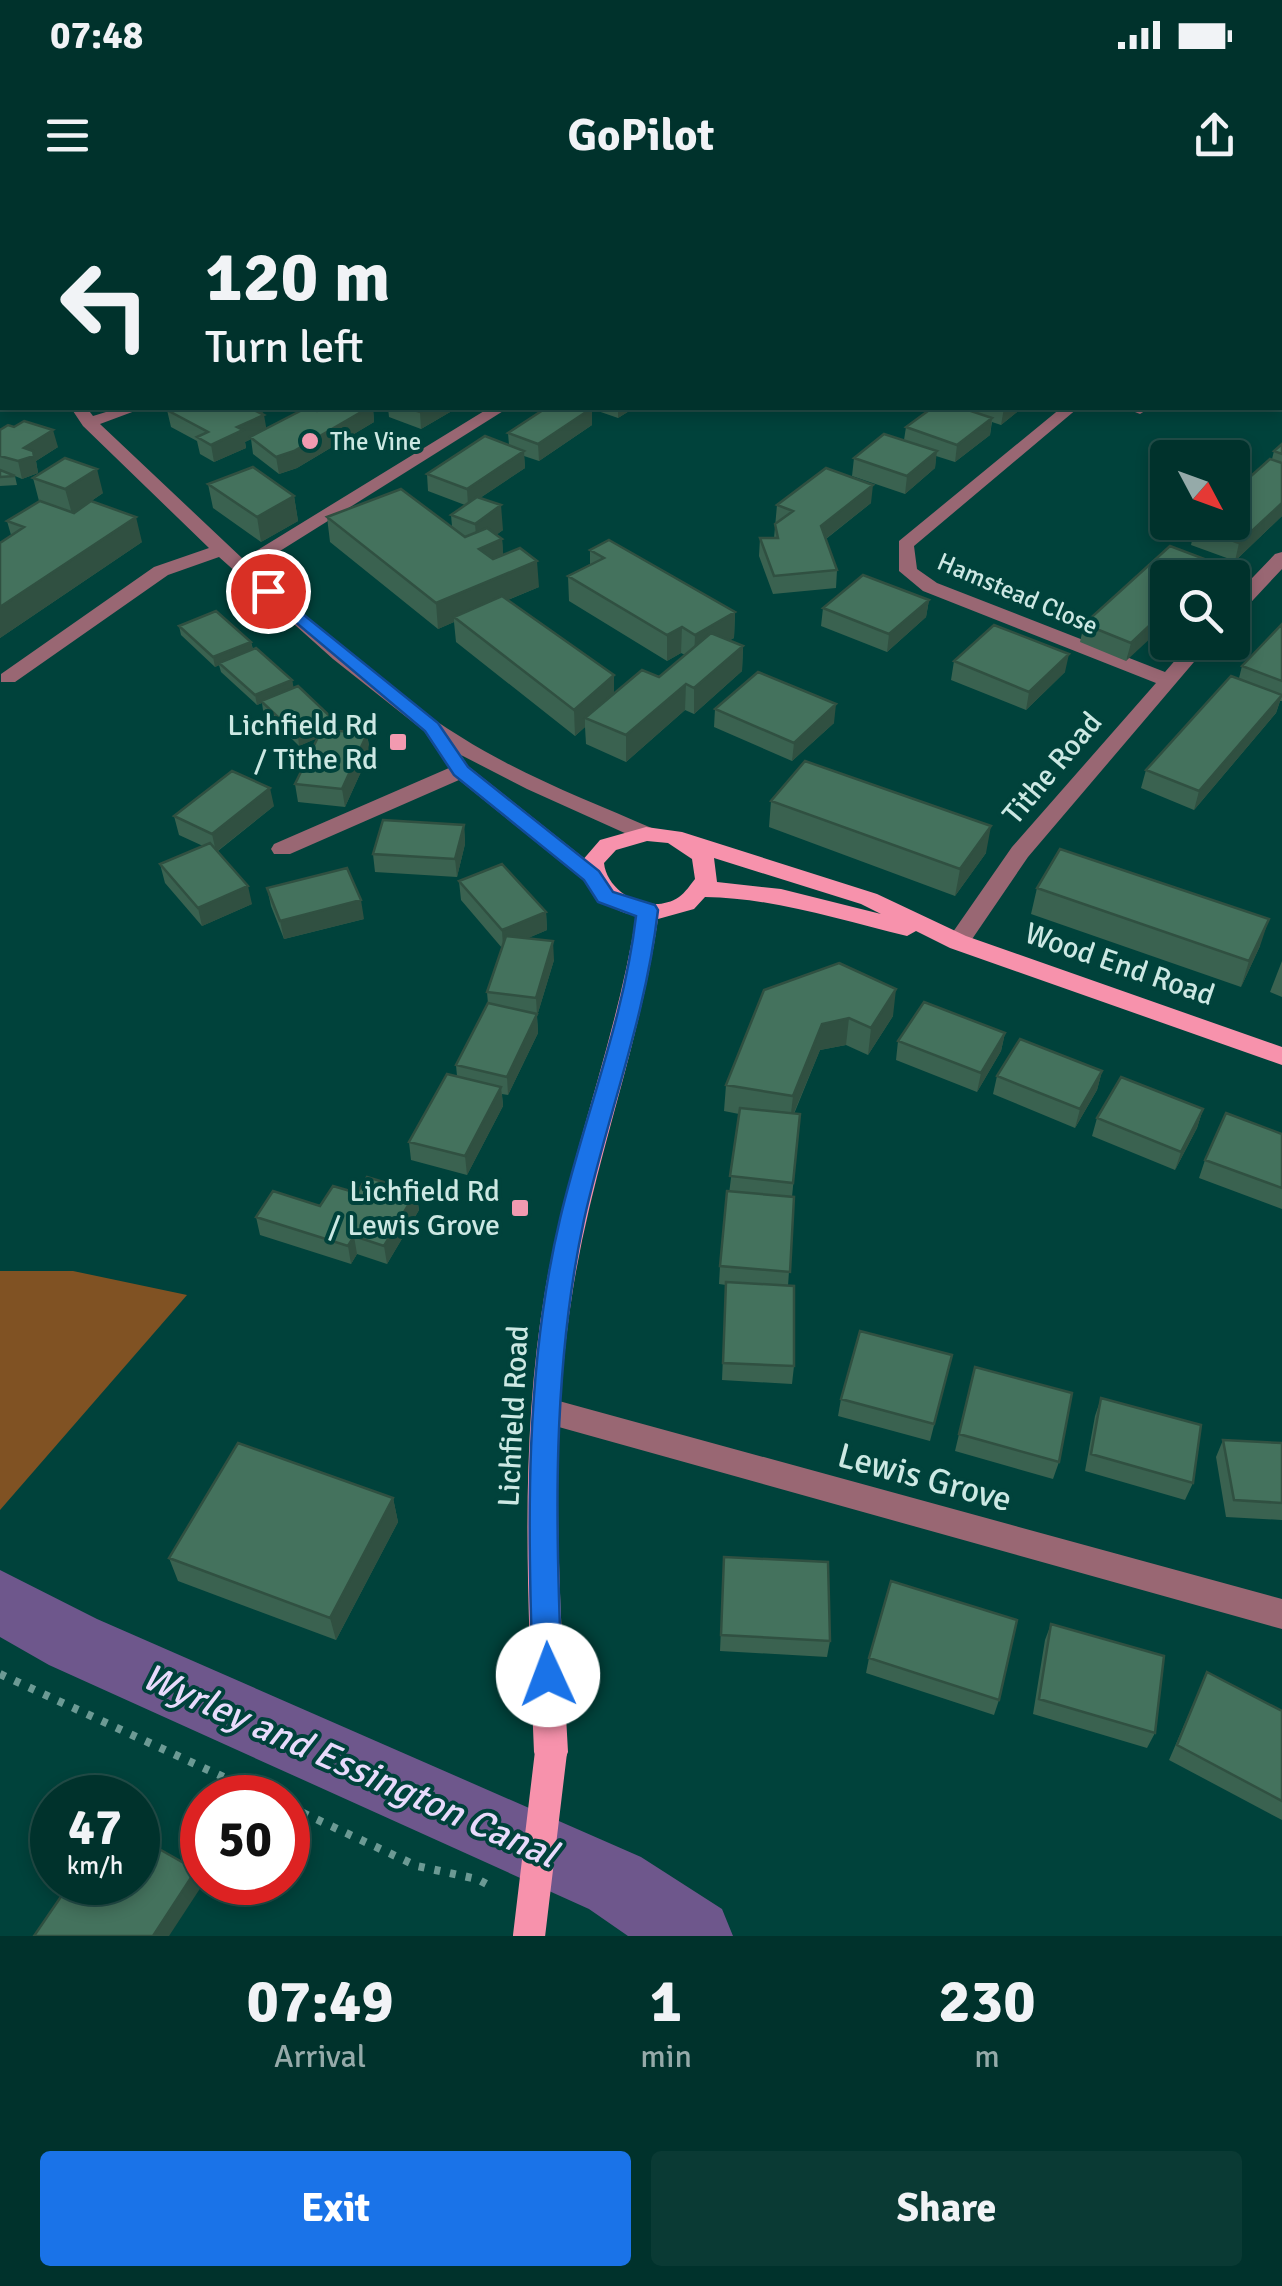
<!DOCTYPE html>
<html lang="en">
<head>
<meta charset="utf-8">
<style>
  body { margin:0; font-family:Signika,sans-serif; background:#0a3a34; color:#f1f3f6; height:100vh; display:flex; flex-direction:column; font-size:38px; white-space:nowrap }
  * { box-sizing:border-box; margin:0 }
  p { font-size:32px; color:#95aaa9 }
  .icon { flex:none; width:55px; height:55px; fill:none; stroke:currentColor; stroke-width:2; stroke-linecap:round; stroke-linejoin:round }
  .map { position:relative; height:1736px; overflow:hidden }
  .sheet { display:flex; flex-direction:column; background:#00322c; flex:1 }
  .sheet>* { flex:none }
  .top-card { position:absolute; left:0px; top:0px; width:1282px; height:210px; box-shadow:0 5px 15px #0003,0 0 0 2px #224d48; background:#00322c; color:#f1f3f6; overflow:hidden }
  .needle { width:65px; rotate:131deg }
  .tools { position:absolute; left:1150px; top:240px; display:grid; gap:20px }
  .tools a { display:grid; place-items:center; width:100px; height:100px; border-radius:10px; background:#00322c; box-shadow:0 5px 15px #0003,0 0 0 2px #224d48; font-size:50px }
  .speed { position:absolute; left:30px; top:1575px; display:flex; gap:20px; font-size:50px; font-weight:700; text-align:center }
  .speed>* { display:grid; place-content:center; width:130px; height:130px; border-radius:50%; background:#00322c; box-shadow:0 5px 15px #0003,0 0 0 2px #224d48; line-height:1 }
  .speed small { font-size:25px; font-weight:400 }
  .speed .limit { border:15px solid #d22; background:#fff; color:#111 }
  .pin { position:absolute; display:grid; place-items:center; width:85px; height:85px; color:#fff; margin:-42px; border:5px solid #fff; border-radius:50%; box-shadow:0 2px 10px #0007 }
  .me { position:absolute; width:110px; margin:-55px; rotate:358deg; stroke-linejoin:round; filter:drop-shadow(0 0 8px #0008) }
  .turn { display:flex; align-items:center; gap:35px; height:210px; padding:0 40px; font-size:45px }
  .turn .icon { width:130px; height:130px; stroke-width:2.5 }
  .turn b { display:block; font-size:70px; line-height:85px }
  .eta { display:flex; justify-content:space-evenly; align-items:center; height:170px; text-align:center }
  .eta b { font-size:60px; font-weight:800; line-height:70px }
  .action { display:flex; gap:20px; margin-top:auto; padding:20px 40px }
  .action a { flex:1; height:115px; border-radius:10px; background:#1a73e8; color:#fff; font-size:40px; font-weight:800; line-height:115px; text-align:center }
  .action a+a { background:#0a3a34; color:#f1f3f6 }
  .status { display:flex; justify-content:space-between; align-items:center; height:70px; padding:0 50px; background:#00322c; direction:ltr }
  .status svg { height:28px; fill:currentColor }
  header { display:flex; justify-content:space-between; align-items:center; height:130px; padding:0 40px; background:#00322c; font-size:45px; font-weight:800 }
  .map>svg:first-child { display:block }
</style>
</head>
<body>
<div class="status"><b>07:48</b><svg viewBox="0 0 49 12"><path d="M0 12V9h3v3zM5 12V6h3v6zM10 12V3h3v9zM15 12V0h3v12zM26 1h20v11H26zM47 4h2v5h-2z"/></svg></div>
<header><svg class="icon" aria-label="menu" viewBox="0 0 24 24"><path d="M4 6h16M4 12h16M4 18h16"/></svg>GoPilot<svg class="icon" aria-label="share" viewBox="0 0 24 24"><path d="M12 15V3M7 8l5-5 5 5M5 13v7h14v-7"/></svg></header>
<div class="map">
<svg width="1282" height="1736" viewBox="0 0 1282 1736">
  <rect width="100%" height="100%" fill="#00423b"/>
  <path fill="#71553c" d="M882 0H1282V161L1280 2Z"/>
  <path fill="#805223" d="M0 1071H73L187 1095 0 1310Z"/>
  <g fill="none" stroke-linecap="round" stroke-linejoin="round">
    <path fill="#6e578c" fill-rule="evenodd" d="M0 1370 97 1419 641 1657 722 1709 733 1736H628L589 1709 49 1465 0 1437Z"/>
    <path stroke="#6c9a94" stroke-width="4" stroke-dasharray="4 5" stroke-linecap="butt" d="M896 0 903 2
      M35 2 39 0"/>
    <path stroke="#6c9a94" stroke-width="8" stroke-dasharray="6 10" stroke-linecap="butt" d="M0 1474 269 1598
      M288 1606 417 1666 477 1679 494 1688"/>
    <path fill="#996773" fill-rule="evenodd" d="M0 63H2V76H0Z
      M71 208H87L93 216 119 208H143L100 224 243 359 489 208H508L253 368C318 428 386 490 461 537 521 575 589 601 654 629L657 634 654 639H638L527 589 461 555 468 566 599 670 602 675 599 680H583L459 580 290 654H274L271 649 274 644 449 568 424 531 333 459 219 357 168 375 15 482H1V474L154 367 209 348 83 226Z
      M1061 208H1078L914 346 917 369 937 383 1165 472 1191 442H1211L1028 657 966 748 958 750 946 742 1012 647 1156 483 923 391 899 371V341Z
      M1125 208H1147L1148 209 1140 214Z
      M1282 352V369L1239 415 1232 417V399L1275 354Z
      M548 1198 1282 1399V1429L548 1224 538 1220 533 1211 538 1202Z"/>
    <path fill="#f792ac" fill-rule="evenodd" d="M646 627 682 632 877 694 966 736 1282 847V865L950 748 916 731 907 736C839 720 775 698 705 697L694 709 658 719C640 845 593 964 573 1089 548 1242 560 1398 568 1552L563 1564 551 1569 539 1564 534 1552C528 1398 519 1244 545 1091 566 964 616 844 636 716 606 709 584 692 581 662L600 640ZM647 641 668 643 692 659 695 679C691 684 685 693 679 697 651 716 607 694 604 663L616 650ZM714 658 861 704 881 714 781 689 717 682Z"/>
    <path stroke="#f792ac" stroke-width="32" d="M529 1736 551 1552"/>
  </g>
  <path fill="#3a6250" d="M467 0H522L516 2H426H467Z
    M626 0H675L670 2H626Z
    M683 0H722L717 2H690Z
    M173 208H273L261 213 266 229 325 208H373L374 222 297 268 279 274 253 254 251 239 245 242 246 248 214 262 200 254 197 241 171 227 167 210Z
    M388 208H457L421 229 389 217Z
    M546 208H634L618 218 592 209V225L539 261 524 256 525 268 480 298 503 330 496 335 502 339 503 355 539 387 508 400 614 475V494L659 477 685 455 681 453 667 461 569 401 568 376 590 364V350L735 412 734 438 730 440 743 446 742 471 694 514 685 510 626 562 586 544 585 527 575 536 456 442 454 422 438 429 330 342 327 317 452 326 451 315 465 305 428 291 427 274 509 245 508 233Z
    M932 208H1022L1001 225 992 222 990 235 955 262 936 256 935 268 905 294 852 276 854 258 904 240 906 227Z
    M0 230 58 247 36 261 38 273 22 279 15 276 17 285 0 286Z
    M1282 244V316L1235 361 1191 345 1195 327 1272 259 1274 251Z
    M33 278 103 293 84 306 142 342 0 438V343L11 335 7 321 39 301Z
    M208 284 294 296 298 321 261 342 213 308Z
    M871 303 826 339 837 370 836 388 773 394 759 356 760 338H774L777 305Z
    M1170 346 1126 461 1080 442 1084 424Z
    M929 400 926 417 887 452 821 426 823 408Z
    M1282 424V501H1280L1276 513 1194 610 1141 588 1146 570 1239 478 1242 466Z
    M179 426 251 442 253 449 292 480 293 488 335 521 337 530 367 534 370 552 345 607 298 602 295 584 317 538 299 546 263 510 262 503 257 505 221 472 219 465 215 467 181 435Z
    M954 461 1065 472 1026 510 951 480Z
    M715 509 834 523 792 561 714 527Z
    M771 601 986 653 955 696 769 627Z
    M274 606 218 651 252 704 202 726 165 683 160 664 203 646 179 635 174 616Z
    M464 625 465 644 457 677 375 672 373 654Z
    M459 681 546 712 547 730 528 738 554 760 537 816 538 833 508 895 502 894 503 906 467 975 411 960 409 942 457 876 456 865 488 804 487 792 502 748 461 700Z
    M267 688 364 719 284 739 271 706Z
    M1037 688 1260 746 1241 787 1031 714Z
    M1282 761V797L1270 792Z
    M764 790 893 816 868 855 846 845 820 850 794 914H800L792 997H794L788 1086 794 1166 792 1184 722 1180 726 1085 719 1084 720 1066 739 914 724 911 726 885Z
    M1005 833 1001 851 977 892 896 860 898 841Z
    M1102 871 1097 890 1075 928 993 894 997 876Z
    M1203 909 1197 928 1175 970 1092 936 1097 918Z
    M1282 934V1009L1199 978 1205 960Z
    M416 992 419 1010 387 1064 357 1054 351 1064 260 1035 256 1017 320 1006 357 993Z
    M952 1155 930 1241 838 1216 841 1199Z
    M975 1167 1059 1262 1053 1279 955 1251Z
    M1101 1198 1193 1283 1185 1300 1085 1271 1095 1216Z
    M1223 1240 1282 1243V1320L1226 1317 1216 1257Z
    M393 1298 398 1322 336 1440 178 1381 169 1358Z
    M724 1357 830 1441 827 1457 720 1451Z
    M1051 1424 1155 1533 1147 1548 1033 1514 1045 1440Z
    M869 1458 999 1500 994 1515 866 1473Z
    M1207 1472 1282 1511V1620L1169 1560Z"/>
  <path fill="#305041" d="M200 0H216L212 2H195Z
    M330 0H355L356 2H324Z
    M491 0H522L516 2H491Z
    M646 0H675L670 2H646Z
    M706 0H722L717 2H706Z
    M243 208H273L245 220Z
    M368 208H373L374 222 297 268 279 274 276 257Z
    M428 208H457L421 229 420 212Z
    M592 208V225L539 261 538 244Z
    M621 208H634L618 218V210Z
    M1004 208H1022L1001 225Z
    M264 215 267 232 245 242 246 248 214 262 211 245 237 227Z
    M992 218 990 235 955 262 957 245Z
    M53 230 58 247 36 261 38 273 22 279 18 261 24 248Z
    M524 251 525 268 468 306 467 289Z
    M937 251 935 268 905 294 907 276Z
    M97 269 103 293 72 314 65 289Z
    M873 285 871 303 819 344 821 326Z
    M294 296 298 321 261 342 257 317Z
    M1282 303V316L1235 361 1239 343Z
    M501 305 503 330 477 349 475 324Z
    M136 317 142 342 0 438V407Z
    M502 339 504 364 481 374 479 349Z
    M537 361 539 387 458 420 454 417V422L438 429 436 403Z
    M1215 363 1211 378H1200Z
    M929 400 926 417 887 452 889 434Z
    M1168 408V422L1126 461 1131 443Z
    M735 412 734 438 694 460 695 435Z
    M682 427 681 453 667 461V435Z
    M251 442 253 451 215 467 213 457Z
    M743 446 742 471 694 514V488Z
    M1069 454 1065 472 1026 510 1029 492Z
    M614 475V501L585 518V527L575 536 574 510Z
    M292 480 294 489 257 505 255 495Z
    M686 484 685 510 626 562V535Z
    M1282 495 1276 513 1194 610 1199 591Z
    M836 504 834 523 792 561 794 543Z
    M335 521 337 530 299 546 298 536Z
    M367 534 370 552 345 607 342 589Z
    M270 588 274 606 216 652 212 634Z
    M464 625 465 644 457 677 455 659Z
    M991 626 986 653 955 696 960 669Z
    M248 686 252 704 202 726 198 708Z
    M361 700 364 719 284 739 280 721Z
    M546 712 547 730 503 749 502 730Z
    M1269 719 1260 746 1241 787 1249 761Z
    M553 741 554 760 537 816 538 833 508 895 507 877 537 815 536 798Z
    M896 789 893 816 868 855 871 828Z
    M849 818 846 845 820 850 790 922 793 896 822 824Z
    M1005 833 1001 851 977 892 981 873Z
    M1102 871 1097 890 1075 928 1080 909Z
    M501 887 503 906 467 975 465 956Z
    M1203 909 1197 928 1175 970 1181 952Z
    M416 992 419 1010 387 1064 384 1046Z
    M354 1036 357 1054 351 1064 348 1046Z
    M393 1298 398 1322 336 1440 330 1418Z
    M196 1670 203 1684 169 1736H153Z"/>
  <path fill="#44725d" stroke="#305041" stroke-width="2.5" d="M134 0H182L185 1 181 2H129Z
    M182 0H200L195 2H185Z
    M278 0H330L324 2H284Z
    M431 0H460L468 2H426Z
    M727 0H776L781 2H722Z
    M173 208H250L264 215 237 227 243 230 211 245 197 237 208 232 167 210Z
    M306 208 317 211 325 208H368L294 251 276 257 250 237Z
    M407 208H428L420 212Z
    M546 208H592L538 244 508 233Z
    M932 208H962L992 218 957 245 906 227Z
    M24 221 53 230 24 248 33 251 34 256 18 261 0 256V230L8 225 14 227Z
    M884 234 937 251 907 276 854 258Z
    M485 236 524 251 467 289 427 274Z
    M1282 244V254L1274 251Z
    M65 258 97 269 65 289 33 278Z
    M1270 259 1282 263V303L1239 343 1195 327 1200 322H1232V293Z
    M253 267 294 296 257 317 208 284Z
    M826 268 873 285 821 326 837 370 774 376 760 338H778L775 324 793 311 777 305Z
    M0 270 15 276 0 277Z
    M401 289 465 337 487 328 502 339 479 349 493 359 520 348 537 361 436 403 327 317Z
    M477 297 501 305 475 324 451 315Z
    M40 301 74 313 91 301 136 317 0 407V343L24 327 7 321Z
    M609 340 735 412 695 435 682 427 667 435 568 376 604 358 590 350Z
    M1170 346 1215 363 1200 378H1168V408L1131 443 1084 424Z
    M863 375 929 400 889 434 823 408Z
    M502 396 614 475 574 510 454 417Z
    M216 411 251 442 213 457 179 426Z
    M1282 424V481L1242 466Z
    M994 425 1069 454 1029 492 954 461Z
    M711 433 743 446 694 488 686 484 626 535 585 518 642 470 659 477Z
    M256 448 292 480 255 495 219 463Z
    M758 472 836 504 794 543 715 509Z
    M1231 476 1282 495 1199 591 1146 570Z
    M298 486 335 521 298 536 261 501Z
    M322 529 367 534 342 589 295 584Z
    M805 561 991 626 960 669 771 601Z
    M232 571 270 588 212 634 174 616Z
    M383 620 464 625 455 659 373 654Z
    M210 643 248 686 198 708 160 664Z
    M1060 649 1269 719 1249 761 1037 688Z
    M502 664 546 712 502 730 459 681Z
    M347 668 361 700 280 721 267 688Z
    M506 736 553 741 536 798 487 792Z
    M839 763 896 789 871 828 849 818 822 824 793 896 726 885 764 790Z
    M924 802 1005 833 981 873 898 841Z
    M488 803 537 814 507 877 456 865Z
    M1020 839 1102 871 1080 909 997 876Z
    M447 874 501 887 465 956 409 942Z
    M1121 877 1203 909 1181 952 1097 918Z
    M740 908 800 914 793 983 730 976Z
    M1226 913 1282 934V988L1205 960Z
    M367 977 416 992 384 1046 354 1036 348 1046 256 1017 273 991 320 1006 333 986 357 993Z
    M727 991 794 997 790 1072 720 1066Z
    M726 1082 794 1086V1166L723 1163Z
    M860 1131 952 1155 934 1224 841 1199Z
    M975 1167 1072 1193 1059 1262 959 1234Z
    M1101 1198 1201 1225 1193 1283 1091 1254Z
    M1223 1240 1282 1243V1303L1234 1300Z
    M238 1243 393 1298 330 1418 169 1358Z
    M724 1357 828 1362 830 1441 721 1435Z
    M891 1381 1017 1420 999 1500 869 1458Z
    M1051 1424 1164 1456 1155 1533 1039 1499Z
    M1207 1472 1282 1511V1601L1177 1545Z
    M138 1637 196 1670 153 1736H34L71 1682H138Z"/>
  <path fill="#1a73e8" stroke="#114b97" stroke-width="2.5" d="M268 386 438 523 468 567 599 671 613 692 655 705 658 710C646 817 607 916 584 1020 552 1168 555 1325 562 1475L558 1485 548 1489 537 1485 533 1475C527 1324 525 1167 560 1019 584 917 624 820 636 716L598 702 584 680 454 575 425 531 262 394 260 391Z"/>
  <g fill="#f29ab0" stroke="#00423b" stroke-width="4">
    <circle cx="310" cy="241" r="10"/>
    <rect x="388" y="532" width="20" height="20" rx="5"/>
    <rect x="510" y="998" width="20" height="20" rx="5"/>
  </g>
  <g text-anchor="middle" stroke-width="8" stroke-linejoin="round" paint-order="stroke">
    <g font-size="25" fill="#cce8e3" stroke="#00423b" text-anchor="start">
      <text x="330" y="250">The Vine</text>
    </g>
    <g font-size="25" fill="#cce8e3" stroke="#00423b">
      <text transform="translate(1018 393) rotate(23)" y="9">Hamstead Close</text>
    </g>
    <g font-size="30" fill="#cce8e3" stroke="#00423b" text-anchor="end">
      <text x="378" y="535">Lichfield Rd<tspan x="378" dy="34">/ Tithe Rd</tspan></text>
      <text x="500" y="1001">Lichfield Rd<tspan x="500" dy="34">/ Lewis Grove</tspan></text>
    </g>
    <g font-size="30" fill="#cce8e3" stroke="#00423b">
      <text transform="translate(1052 568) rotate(-50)" y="10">Tithe Road</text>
      <text transform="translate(1120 764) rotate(19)" y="10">Wood End Road</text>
      <text transform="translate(513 1216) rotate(-87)" y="10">Lichfield Road</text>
    </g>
    <g font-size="35" fill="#cce8e3" stroke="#00423b">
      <text transform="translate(925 1277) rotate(15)" y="12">Lewis Grove</text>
    </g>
    <g font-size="38" font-style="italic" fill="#e8dbfc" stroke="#00423b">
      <text transform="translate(350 1565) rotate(24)" y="13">Wyrley and Essington Canal</text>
    </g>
  </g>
</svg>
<div class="tools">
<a><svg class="needle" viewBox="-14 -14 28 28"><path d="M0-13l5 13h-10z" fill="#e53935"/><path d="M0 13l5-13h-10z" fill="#95aaa9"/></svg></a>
<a><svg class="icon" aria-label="search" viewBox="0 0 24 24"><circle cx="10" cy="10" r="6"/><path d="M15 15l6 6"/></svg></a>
</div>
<div class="speed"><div>47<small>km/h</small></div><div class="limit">50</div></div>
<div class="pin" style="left:268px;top:391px;background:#d93025"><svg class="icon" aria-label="arrive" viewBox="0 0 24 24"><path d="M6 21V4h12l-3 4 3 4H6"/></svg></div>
<svg class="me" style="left:548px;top:1475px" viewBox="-20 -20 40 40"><circle r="19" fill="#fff"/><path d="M0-13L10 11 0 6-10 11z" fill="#1a73e8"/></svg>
<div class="top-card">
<div class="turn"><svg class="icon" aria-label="left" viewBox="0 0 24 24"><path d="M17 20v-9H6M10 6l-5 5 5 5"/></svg><div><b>120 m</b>Turn left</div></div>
</div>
</div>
<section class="sheet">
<div class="eta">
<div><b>07:49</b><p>Arrival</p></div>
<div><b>1</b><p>min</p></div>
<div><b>230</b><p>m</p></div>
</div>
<div class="action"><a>Exit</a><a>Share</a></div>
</section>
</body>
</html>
